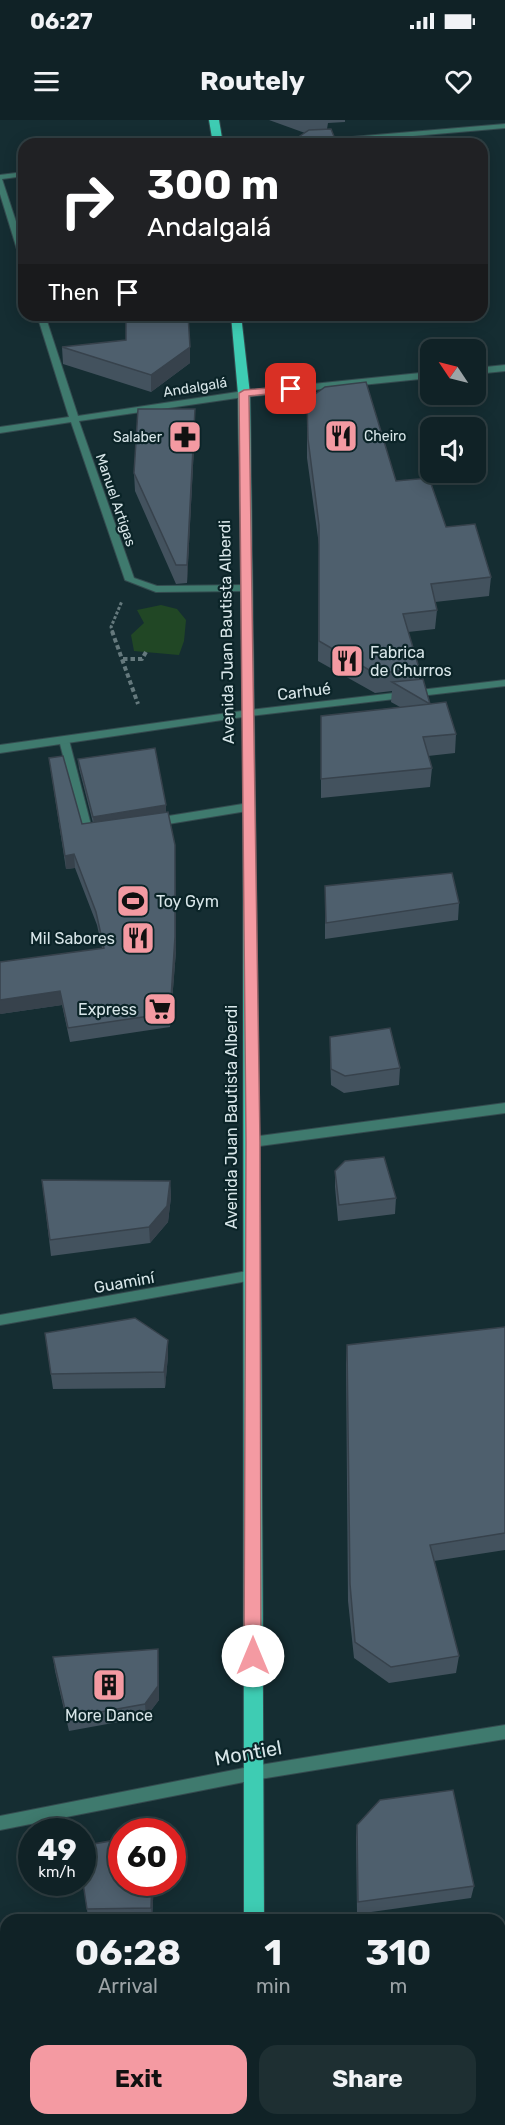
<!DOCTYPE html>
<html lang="en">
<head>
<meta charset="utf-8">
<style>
  body { margin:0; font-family:Rubik,sans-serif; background:#1e2f32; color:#f1f3f6; height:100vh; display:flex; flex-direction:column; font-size:22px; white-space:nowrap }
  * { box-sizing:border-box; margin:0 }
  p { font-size:20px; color:#9ca4a7 }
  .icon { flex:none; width:33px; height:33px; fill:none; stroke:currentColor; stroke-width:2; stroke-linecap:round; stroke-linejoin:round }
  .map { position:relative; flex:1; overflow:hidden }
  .drawer { position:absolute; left:0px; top:1794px; width:506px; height:212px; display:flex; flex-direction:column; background:#102226; border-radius:18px 18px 0 0; box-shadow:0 3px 15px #0003,0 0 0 2px #303f43 }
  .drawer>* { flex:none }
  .hud { position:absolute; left:18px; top:18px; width:470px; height:183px; border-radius:18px; box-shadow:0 3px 15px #0003,0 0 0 2px #303f43; background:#202124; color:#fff; overflow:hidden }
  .needle { width:39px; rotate:305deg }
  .tools { position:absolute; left:420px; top:219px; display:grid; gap:12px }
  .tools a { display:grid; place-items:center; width:66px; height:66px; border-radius:12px; background:#102226; box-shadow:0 3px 15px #0003,0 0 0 2px #303f43; font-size:30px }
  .speed { position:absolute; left:18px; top:1698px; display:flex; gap:12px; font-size:30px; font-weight:700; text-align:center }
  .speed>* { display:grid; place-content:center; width:78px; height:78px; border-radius:50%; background:#102226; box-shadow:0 3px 15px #0003,0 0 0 2px #303f43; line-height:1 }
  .speed small { font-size:15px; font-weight:400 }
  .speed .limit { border:9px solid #d22; background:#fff; color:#111 }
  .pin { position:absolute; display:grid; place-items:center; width:51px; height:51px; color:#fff; margin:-26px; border-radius:12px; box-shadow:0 3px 9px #0006 }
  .me { position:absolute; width:66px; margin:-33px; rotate:0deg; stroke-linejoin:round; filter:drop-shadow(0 0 4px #0008) }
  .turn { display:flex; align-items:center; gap:21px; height:126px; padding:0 30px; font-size:27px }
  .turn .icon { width:78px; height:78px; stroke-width:2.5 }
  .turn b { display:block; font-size:42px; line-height:51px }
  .then { display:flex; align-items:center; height:57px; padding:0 30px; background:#0003; gap:12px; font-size:22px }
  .eta { display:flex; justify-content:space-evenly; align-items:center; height:102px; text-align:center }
  .eta b { font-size:36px; font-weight:700; line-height:42px }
  .primary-button { display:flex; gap:12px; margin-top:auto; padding:12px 30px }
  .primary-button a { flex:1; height:69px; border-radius:18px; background:#f49aa2; color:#111; font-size:24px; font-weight:700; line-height:69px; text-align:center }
  .primary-button a+a { background:#1e2f32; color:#f1f3f6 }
  .status { display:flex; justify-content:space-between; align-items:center; height:42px; padding:0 30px; background:#102226; direction:ltr }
  .status svg { height:16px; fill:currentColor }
  header { display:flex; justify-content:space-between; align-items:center; height:78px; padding:0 30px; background:#102226; font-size:27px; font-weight:700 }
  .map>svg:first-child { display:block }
</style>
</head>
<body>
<div class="status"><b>06:27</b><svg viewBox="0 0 49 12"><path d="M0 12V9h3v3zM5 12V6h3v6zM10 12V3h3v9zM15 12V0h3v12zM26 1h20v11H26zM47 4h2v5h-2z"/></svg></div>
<header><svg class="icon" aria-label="menu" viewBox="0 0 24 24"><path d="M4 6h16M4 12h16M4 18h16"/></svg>Routely<svg class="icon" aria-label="heart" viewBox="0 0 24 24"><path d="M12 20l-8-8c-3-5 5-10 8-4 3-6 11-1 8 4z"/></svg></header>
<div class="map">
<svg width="505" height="2005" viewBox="0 0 505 2005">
  <rect width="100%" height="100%" fill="#152d32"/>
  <path fill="#214725" d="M161 485 177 489 186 500 184 521 179 535 134 531 131 515 144 503 137 490Z"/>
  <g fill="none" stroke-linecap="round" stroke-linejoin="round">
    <defs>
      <path id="lane" d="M64 617 69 620 92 709H98L99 712 98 715 88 717 83 713 59 620Z
        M249 683 254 687 253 690 156 706 151 702 156 698Z"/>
      <path id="street" d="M505 4V8L321 24H289L293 22Z
        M24 52V56L2 59 24 126V142L20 139 0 74V55Z
        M37 195H45L78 296 244 271 430 252V258L244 277 79 301 134 458 157 466 247 465 252 468 247 471 156 472 125 460 71 302 0 313V307L69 297Z
        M505 245V251L476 254V248Z
        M505 560V566L249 596 0 633V625L249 590Z
        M505 983V993L253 1027 249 1025 247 1022 249 1019 253 1017Z
        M253 1150 257 1151 259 1155 257 1159 253 1160 0 1205V1195Z
        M505 1605V1619L254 1660 0 1710V1696L254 1646Z
        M500 1958H505V1974H500Z"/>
      <path id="primary" d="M209 0H219L223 24H213Z
        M231 195H241L250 274 261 1155 264 1800H244L243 593 238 274Z
        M241 2000H261V2005H241Z"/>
    </defs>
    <use href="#lane" stroke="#344b4f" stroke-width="2"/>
    <use href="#street" stroke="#344b4f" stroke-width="2"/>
    <use href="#primary" stroke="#344b4f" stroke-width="2"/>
    <path stroke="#65797d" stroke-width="3" stroke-dasharray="3 2" stroke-linecap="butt" d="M113 513 111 507 122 481"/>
    <path stroke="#65797d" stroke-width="4" stroke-dasharray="4.5 3" stroke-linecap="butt" d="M112 511 138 584
      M123 539H142L146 532"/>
    <use href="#lane" fill="#3f7a6e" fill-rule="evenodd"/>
    <use href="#street" fill="#3f7a6e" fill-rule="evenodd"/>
    <use href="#primary" fill="#3eccb3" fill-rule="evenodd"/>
  </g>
  <path fill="#43525e" d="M269 0H345V2L328 3 327 9 305 13Z
    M62 227 190 243 151 272 63 244Z
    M307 280 446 407 491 457 489 476 435 482 437 490 435 509 408 512 419 548V559L430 584 456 614 455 633 428 636 432 648 430 667 321 678V596L400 587 391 582 392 571 375 573 318 541 319 425 307 338Z
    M195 289V307L187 463 176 464 135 371 134 353Z
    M49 638 82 704 93 703 79 648 78 639 166 693 175 725V739L176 831 170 907 70 922 62 885 0 894 102 828 97 805 75 748 66 749 51 652Z
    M325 766 459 783 458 800 325 819Z
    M330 917 400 948 399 965 344 973 331 965 330 933Z
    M335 1051 396 1078 395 1094 338 1101 335 1067Z
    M42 1060 170 1061 171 1077 168 1102 150 1123 51 1136Z
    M505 1207V1430L434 1441 459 1536 456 1553 389 1563 354 1538 348 1481 346 1244 347 1225Z
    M45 1213 168 1236 165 1268 53 1269Z
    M158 1529 159 1580 146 1597 69 1611 55 1551 53 1537Z
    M357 1705 474 1766 471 1778 357 1794 356 1717Z
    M122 1762H154L152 1800H88L87 1789Z"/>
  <path fill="#37424c" d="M190 227V243L151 272V255Z
    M195 289V307L187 463V445Z
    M166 685V694L94 706 93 697Z
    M175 725 176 831 170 907V893Z
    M74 734 75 748 66 749 65 736Z
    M60 871 62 885 0 894V880Z
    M170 1061 171 1077 168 1102 150 1123 149 1107Z
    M168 1220V1236L165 1268 164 1252Z
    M158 1529 159 1580 146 1597 145 1584Z
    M152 1762H154L152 1800 151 1788Z"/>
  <path fill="#4e5f6d" stroke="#37424c" stroke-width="1.5" d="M331 9 337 24H288L309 10Z
    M126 195H188L190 227 151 255 62 227 126 220Z
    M366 262 396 361 429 358 446 407 475 404 491 457 431 464 437 490 403 494 419 548 376 554 319 521V405L308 319 307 280 325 267Z
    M138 289H195L187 445H176L134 353Z
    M423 559 430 584 446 582 456 614 423 617 432 648 321 659V596L430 584 392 562Z
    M155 628 166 685 93 697 78 639Z
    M63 636 82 704 168 692 175 725V817L170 893 68 908 60 871 0 880V842L104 828 96 792 74 734 65 736 49 638Z
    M452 753 459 783 326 803 325 766Z
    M390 908 400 948 345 956 331 949 330 917Z
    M384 1037 396 1078 339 1085 335 1051 345 1041Z
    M42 1060 170 1061 167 1086 149 1107 50 1120Z
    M135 1198 168 1220 164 1252 51 1254 45 1213Z
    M505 1207V1413L430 1425 459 1536 391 1547 355 1522 350 1464 347 1225Z
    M158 1529V1566L145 1584 67 1598 53 1537Z
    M453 1670 474 1766 358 1782 357 1705 380 1680Z
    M122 1719V1762H152L151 1788 87 1789 82 1756V1726Z
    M500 1996H505V2005H364V2000H500Z"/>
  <path fill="#f49aa2" stroke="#9f6469" stroke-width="1.5" d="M291 266 295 267V271L249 276 260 1022 261 1536 258 1541 253 1543 247 1541 244 1536 246 1022 239 273 244 270Z"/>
  <defs>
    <symbol id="restaurant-square" viewBox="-11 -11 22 22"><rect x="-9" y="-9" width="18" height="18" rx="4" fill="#f49aa2" stroke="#0b2428"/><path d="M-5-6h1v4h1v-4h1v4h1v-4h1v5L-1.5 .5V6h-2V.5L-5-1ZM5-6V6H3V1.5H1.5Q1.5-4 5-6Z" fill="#111"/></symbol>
    <symbol id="pharmacy-square" viewBox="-11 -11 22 22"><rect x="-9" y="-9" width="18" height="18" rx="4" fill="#f49aa2" stroke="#0b2428"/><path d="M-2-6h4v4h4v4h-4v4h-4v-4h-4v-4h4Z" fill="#111"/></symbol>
    <symbol id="stadium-square" viewBox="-11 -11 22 22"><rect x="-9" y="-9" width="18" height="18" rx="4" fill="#f49aa2" stroke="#0b2428"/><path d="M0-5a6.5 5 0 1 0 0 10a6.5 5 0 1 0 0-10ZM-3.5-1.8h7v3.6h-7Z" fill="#111"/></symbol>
    <symbol id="supermarket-square" viewBox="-11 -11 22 22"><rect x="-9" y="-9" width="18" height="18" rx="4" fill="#f49aa2" stroke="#0b2428"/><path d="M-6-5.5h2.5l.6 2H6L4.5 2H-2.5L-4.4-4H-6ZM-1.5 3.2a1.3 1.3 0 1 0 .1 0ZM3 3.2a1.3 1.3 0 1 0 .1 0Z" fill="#111"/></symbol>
    <symbol id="building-square" viewBox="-11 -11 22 22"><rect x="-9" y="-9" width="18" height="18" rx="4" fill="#f49aa2" stroke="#0b2428"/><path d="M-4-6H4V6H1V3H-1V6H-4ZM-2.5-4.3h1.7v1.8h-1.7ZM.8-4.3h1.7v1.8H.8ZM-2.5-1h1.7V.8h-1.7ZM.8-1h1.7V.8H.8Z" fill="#111"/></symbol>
  </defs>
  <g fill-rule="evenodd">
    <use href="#restaurant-square" x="322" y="297" width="38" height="38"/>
    <use href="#pharmacy-square" x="166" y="298" width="38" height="38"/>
    <use href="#restaurant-square" x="328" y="522" width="38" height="38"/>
    <use href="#stadium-square" x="114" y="762" width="38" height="38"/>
    <use href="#restaurant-square" x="119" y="799" width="38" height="38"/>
    <use href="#supermarket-square" x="141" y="870" width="38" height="38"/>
    <use href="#building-square" x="90" y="1546" width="38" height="38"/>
  </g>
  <g text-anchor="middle" stroke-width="4.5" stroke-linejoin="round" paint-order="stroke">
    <g font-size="14" fill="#d8e6e9" stroke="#0b2428">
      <text transform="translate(195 267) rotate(-9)" y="5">Andalgalá</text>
      <text transform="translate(116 380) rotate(71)" y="5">Manuel Artigas</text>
    </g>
    <g font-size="14" fill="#d8e6e9" stroke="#0b2428" text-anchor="start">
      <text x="364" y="321">Cheiro</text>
      <text x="162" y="322" text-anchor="end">Salaber</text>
    </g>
    <g font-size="16" fill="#d8e6e9" stroke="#0b2428">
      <text transform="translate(226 512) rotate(-91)" y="6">Avenida Juan Bautista Alberdi</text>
      <text transform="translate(304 571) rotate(-7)" y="6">Carhué</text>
      <text transform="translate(231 997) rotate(-90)" y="6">Avenida Juan Bautista Alberdi</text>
      <text transform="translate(124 1162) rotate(-10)" y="6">Guaminí</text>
    </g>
    <g font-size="16" fill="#d8e6e9" stroke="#0b2428" text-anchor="start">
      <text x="370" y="538">Fabrica<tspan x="370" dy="18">de Churros</tspan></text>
      <text x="156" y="787">Toy Gym</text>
      <text x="115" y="824" text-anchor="end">Mil Sabores</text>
      <text x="137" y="895" text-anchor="end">Express</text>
      <text x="109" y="1601" text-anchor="middle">More Dance</text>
    </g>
    <g font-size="20" fill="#d8e6e9" stroke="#0b2428">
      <text transform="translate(248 1633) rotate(-10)" y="7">Montiel</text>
    </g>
  </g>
</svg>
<div class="tools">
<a><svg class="needle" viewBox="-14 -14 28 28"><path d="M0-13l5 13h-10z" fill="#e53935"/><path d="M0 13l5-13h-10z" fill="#9ca4a7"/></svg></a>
<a><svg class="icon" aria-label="sound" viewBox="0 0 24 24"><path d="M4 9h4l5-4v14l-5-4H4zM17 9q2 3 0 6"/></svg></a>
</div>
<div class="speed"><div>49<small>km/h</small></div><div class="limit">60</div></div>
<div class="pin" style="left:291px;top:269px;background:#d93025"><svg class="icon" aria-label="arrive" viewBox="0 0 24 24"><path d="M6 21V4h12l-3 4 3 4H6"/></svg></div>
<svg class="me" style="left:253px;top:1536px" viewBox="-20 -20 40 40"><circle r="19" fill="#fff"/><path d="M0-13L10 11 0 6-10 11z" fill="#f49aa2"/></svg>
<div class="hud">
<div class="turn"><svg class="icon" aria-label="right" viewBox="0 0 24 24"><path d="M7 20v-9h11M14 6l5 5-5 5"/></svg><div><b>300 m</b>Andalgalá</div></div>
<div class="then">Then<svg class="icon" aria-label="arrive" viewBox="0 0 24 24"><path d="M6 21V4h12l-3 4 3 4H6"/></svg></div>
</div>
<section class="drawer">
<div class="eta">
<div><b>06:28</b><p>Arrival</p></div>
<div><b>1</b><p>min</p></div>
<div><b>310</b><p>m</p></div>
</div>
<div class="primary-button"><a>Exit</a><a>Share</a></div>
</section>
</div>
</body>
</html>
